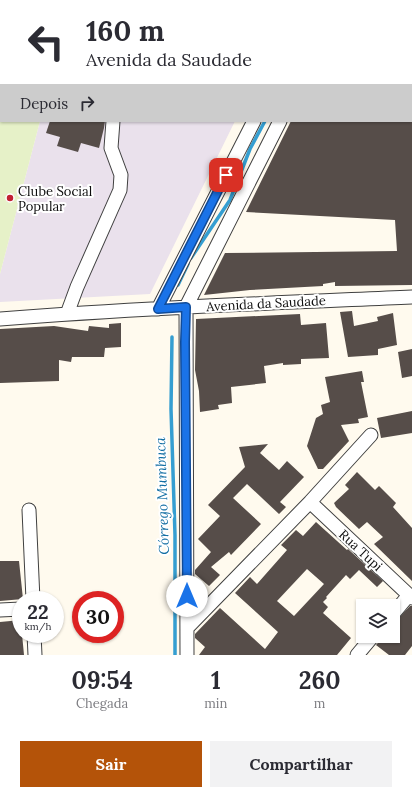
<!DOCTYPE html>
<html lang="pt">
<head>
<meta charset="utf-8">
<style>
  body { margin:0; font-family:Lora,serif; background:#f2f2f3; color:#2b2b33; height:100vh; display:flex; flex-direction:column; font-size:15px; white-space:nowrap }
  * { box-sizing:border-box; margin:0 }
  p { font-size:13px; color:#7c7c81 }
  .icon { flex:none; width:22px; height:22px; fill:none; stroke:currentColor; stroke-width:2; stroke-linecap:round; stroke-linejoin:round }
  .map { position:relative; height:655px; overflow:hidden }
  .drawer { display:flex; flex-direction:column; background:#fff; flex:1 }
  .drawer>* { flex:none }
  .banner { position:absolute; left:0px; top:0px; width:412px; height:122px; box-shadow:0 1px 3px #0004; background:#fff; color:#2b2b33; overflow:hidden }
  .controls { position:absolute; left:356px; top:599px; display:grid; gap:8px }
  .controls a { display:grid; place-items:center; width:44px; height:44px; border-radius:0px; background:#fff; box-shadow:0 1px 3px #0004; font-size:20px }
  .speed { position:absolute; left:12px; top:591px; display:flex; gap:8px; font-size:20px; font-weight:700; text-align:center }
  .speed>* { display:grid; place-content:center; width:52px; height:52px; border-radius:50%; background:#fff; box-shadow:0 1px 3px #0004; line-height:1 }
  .speed small { font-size:10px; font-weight:400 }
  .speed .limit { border:6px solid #d22; background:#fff; color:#111 }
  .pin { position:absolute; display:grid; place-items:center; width:34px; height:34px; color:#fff; margin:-17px; border-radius:8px; box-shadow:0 2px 6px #0006 }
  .me { position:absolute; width:44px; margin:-22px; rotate:0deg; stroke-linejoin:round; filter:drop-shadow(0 0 3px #0008) }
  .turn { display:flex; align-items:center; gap:14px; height:84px; padding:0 20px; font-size:18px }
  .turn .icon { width:52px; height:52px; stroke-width:2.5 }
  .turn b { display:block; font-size:28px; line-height:34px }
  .then { display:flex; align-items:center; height:38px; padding:0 20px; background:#0003; gap:8px; font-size:15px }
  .eta { display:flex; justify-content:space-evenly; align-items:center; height:68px; text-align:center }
  .eta b { font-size:24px; font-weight:700; line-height:28px }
  .cta { display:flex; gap:8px; margin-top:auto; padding:8px 20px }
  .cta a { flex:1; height:46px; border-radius:0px; background:#b45309; color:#fff; font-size:16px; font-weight:700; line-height:46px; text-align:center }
  .cta a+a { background:#f2f2f3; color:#2b2b33 }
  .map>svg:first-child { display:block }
</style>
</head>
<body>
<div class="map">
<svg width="412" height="655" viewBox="0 0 412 655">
  <rect width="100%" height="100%" fill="#fffaee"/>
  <path fill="#eae1ec" d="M72 0H196L198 1H72Z
    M40 121H235L150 294 0 302V274Z"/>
  <path fill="#e6f1c8" d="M0 0H72L1 1V121H40L0 274Z"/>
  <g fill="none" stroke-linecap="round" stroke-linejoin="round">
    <path stroke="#359ed1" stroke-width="3.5" d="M324 1 325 0
      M191 258 230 200 250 149 265 121
      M178 285 188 264
      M172 337 171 409 175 535V655"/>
  </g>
  <path fill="#564d49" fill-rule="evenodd" d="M50 121H105L104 128 99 148 81 143 78 152 57 146 60 137 46 133Z
    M291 121H412V285L335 286V282L323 284V286L250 290 204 295 225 253 397 251 395 220 246 212Z
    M352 311 354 326 378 321 377 317 393 313 397 345 378 349V355L348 357 340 312Z
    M300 314 301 325 326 323 329 358 301 359V364L283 365V363L264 366 266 383 231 387 232 403 218 405 219 409 200 412 199 391 195 370 196 319Z
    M121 323V347L105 348 104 357H72L71 362 59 360V381L0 383V329L54 326 88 331 89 326 109 328V324Z
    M412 349V376L402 378 398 352Z
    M362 371 364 382H361L368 417 358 419 359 423 341 425 349 441 323 469H318L307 446 316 418 323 414 321 405 330 402 325 377Z
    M412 411V433L381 438 377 418Z
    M268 444 260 453 279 470 287 461 304 477 280 502 286 507 279 514 247 484 233 498 261 524 231 555 229 552 211 567 220 575 209 586 195 574V570L211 552 198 539 220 516 208 505 245 467 239 447Z
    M357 472 375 490 379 486 396 503 393 507 412 528V581L374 544 383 537 367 522 359 529 336 507 334 503 349 489 345 485Z
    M316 522 347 550 348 549 383 581 377 587 359 570 350 579 346 575 326 597 327 598 323 602 328 607 323 613 351 638 337 655H199L205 647 195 638V634L220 608 265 649 278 632 235 593 250 577 257 584 287 550 281 545 296 530 303 536ZM307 569 324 584 294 616 277 601Z
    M0 561H19L23 599 0 601Z
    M410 606H412V646L405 655H389L376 645 384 636H393V624Z
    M21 620V634H22L24 655H0V622Z"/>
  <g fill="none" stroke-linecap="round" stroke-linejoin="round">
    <defs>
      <path id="minor" d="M146 1 147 0
        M315 1V0
        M341 1V0
        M158 309 254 121
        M67 314 77 287 120 190 121 175 111 148 113 121
        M0 319C137 308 275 303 412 297
        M310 502 412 598
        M29 510 33 600
        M0 610 21 609
        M393 614 409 595
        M187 628 310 502 371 435
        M34 634 35 655
        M187 655 186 307 280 121
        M357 655 373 636"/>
    </defs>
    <use href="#minor" stroke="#404040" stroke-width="15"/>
    <use href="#minor" stroke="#fff" stroke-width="13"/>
  </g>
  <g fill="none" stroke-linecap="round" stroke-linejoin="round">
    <defs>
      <path id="route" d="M187 596 185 342 186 307 158 309 226 175"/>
    </defs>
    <use href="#route" stroke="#114b97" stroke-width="10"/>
    <use href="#route" stroke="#1a73e8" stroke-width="7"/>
  </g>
  <circle fill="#c22133" stroke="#fff" stroke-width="1.5" cx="10" cy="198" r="4"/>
  <g text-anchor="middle" stroke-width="4" stroke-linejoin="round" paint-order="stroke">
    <g font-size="13" fill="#0d0d0d" stroke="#fff" text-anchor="start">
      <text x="18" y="196">Clube Social<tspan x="18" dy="15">Popular</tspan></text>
    </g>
    <g font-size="13" fill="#0d0d0d" stroke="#fff">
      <text transform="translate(266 303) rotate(-3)" y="5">Avenida da Saudade</text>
      <text transform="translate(361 550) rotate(43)" y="5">Rua Tupi</text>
    </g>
    <g font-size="14" font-style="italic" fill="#126ea3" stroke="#fff">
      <text transform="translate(162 496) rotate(-92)" y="5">Córrego Mumbuca</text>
    </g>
  </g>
</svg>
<div class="controls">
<a><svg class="icon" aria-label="layers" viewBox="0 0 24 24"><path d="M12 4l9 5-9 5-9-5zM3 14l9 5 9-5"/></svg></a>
</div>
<div class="speed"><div>22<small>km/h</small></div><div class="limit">30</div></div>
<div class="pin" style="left:226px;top:175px;background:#d93025"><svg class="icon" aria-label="arrive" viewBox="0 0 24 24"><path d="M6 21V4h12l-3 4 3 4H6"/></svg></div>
<svg class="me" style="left:187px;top:596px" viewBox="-20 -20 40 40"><circle r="19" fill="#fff"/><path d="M0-13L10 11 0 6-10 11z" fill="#1a73e8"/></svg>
<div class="banner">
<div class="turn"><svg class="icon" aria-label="left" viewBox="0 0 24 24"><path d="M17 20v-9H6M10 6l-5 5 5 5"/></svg><div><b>160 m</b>Avenida da Saudade</div></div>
<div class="then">Depois<svg class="icon" aria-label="right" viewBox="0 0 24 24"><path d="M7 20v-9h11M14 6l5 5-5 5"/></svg></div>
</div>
</div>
<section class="drawer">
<div class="eta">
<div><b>09:54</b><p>Chegada</p></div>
<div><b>1</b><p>min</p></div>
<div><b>260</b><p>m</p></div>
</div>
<div class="cta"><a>Sair</a><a>Compartilhar</a></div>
</section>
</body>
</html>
